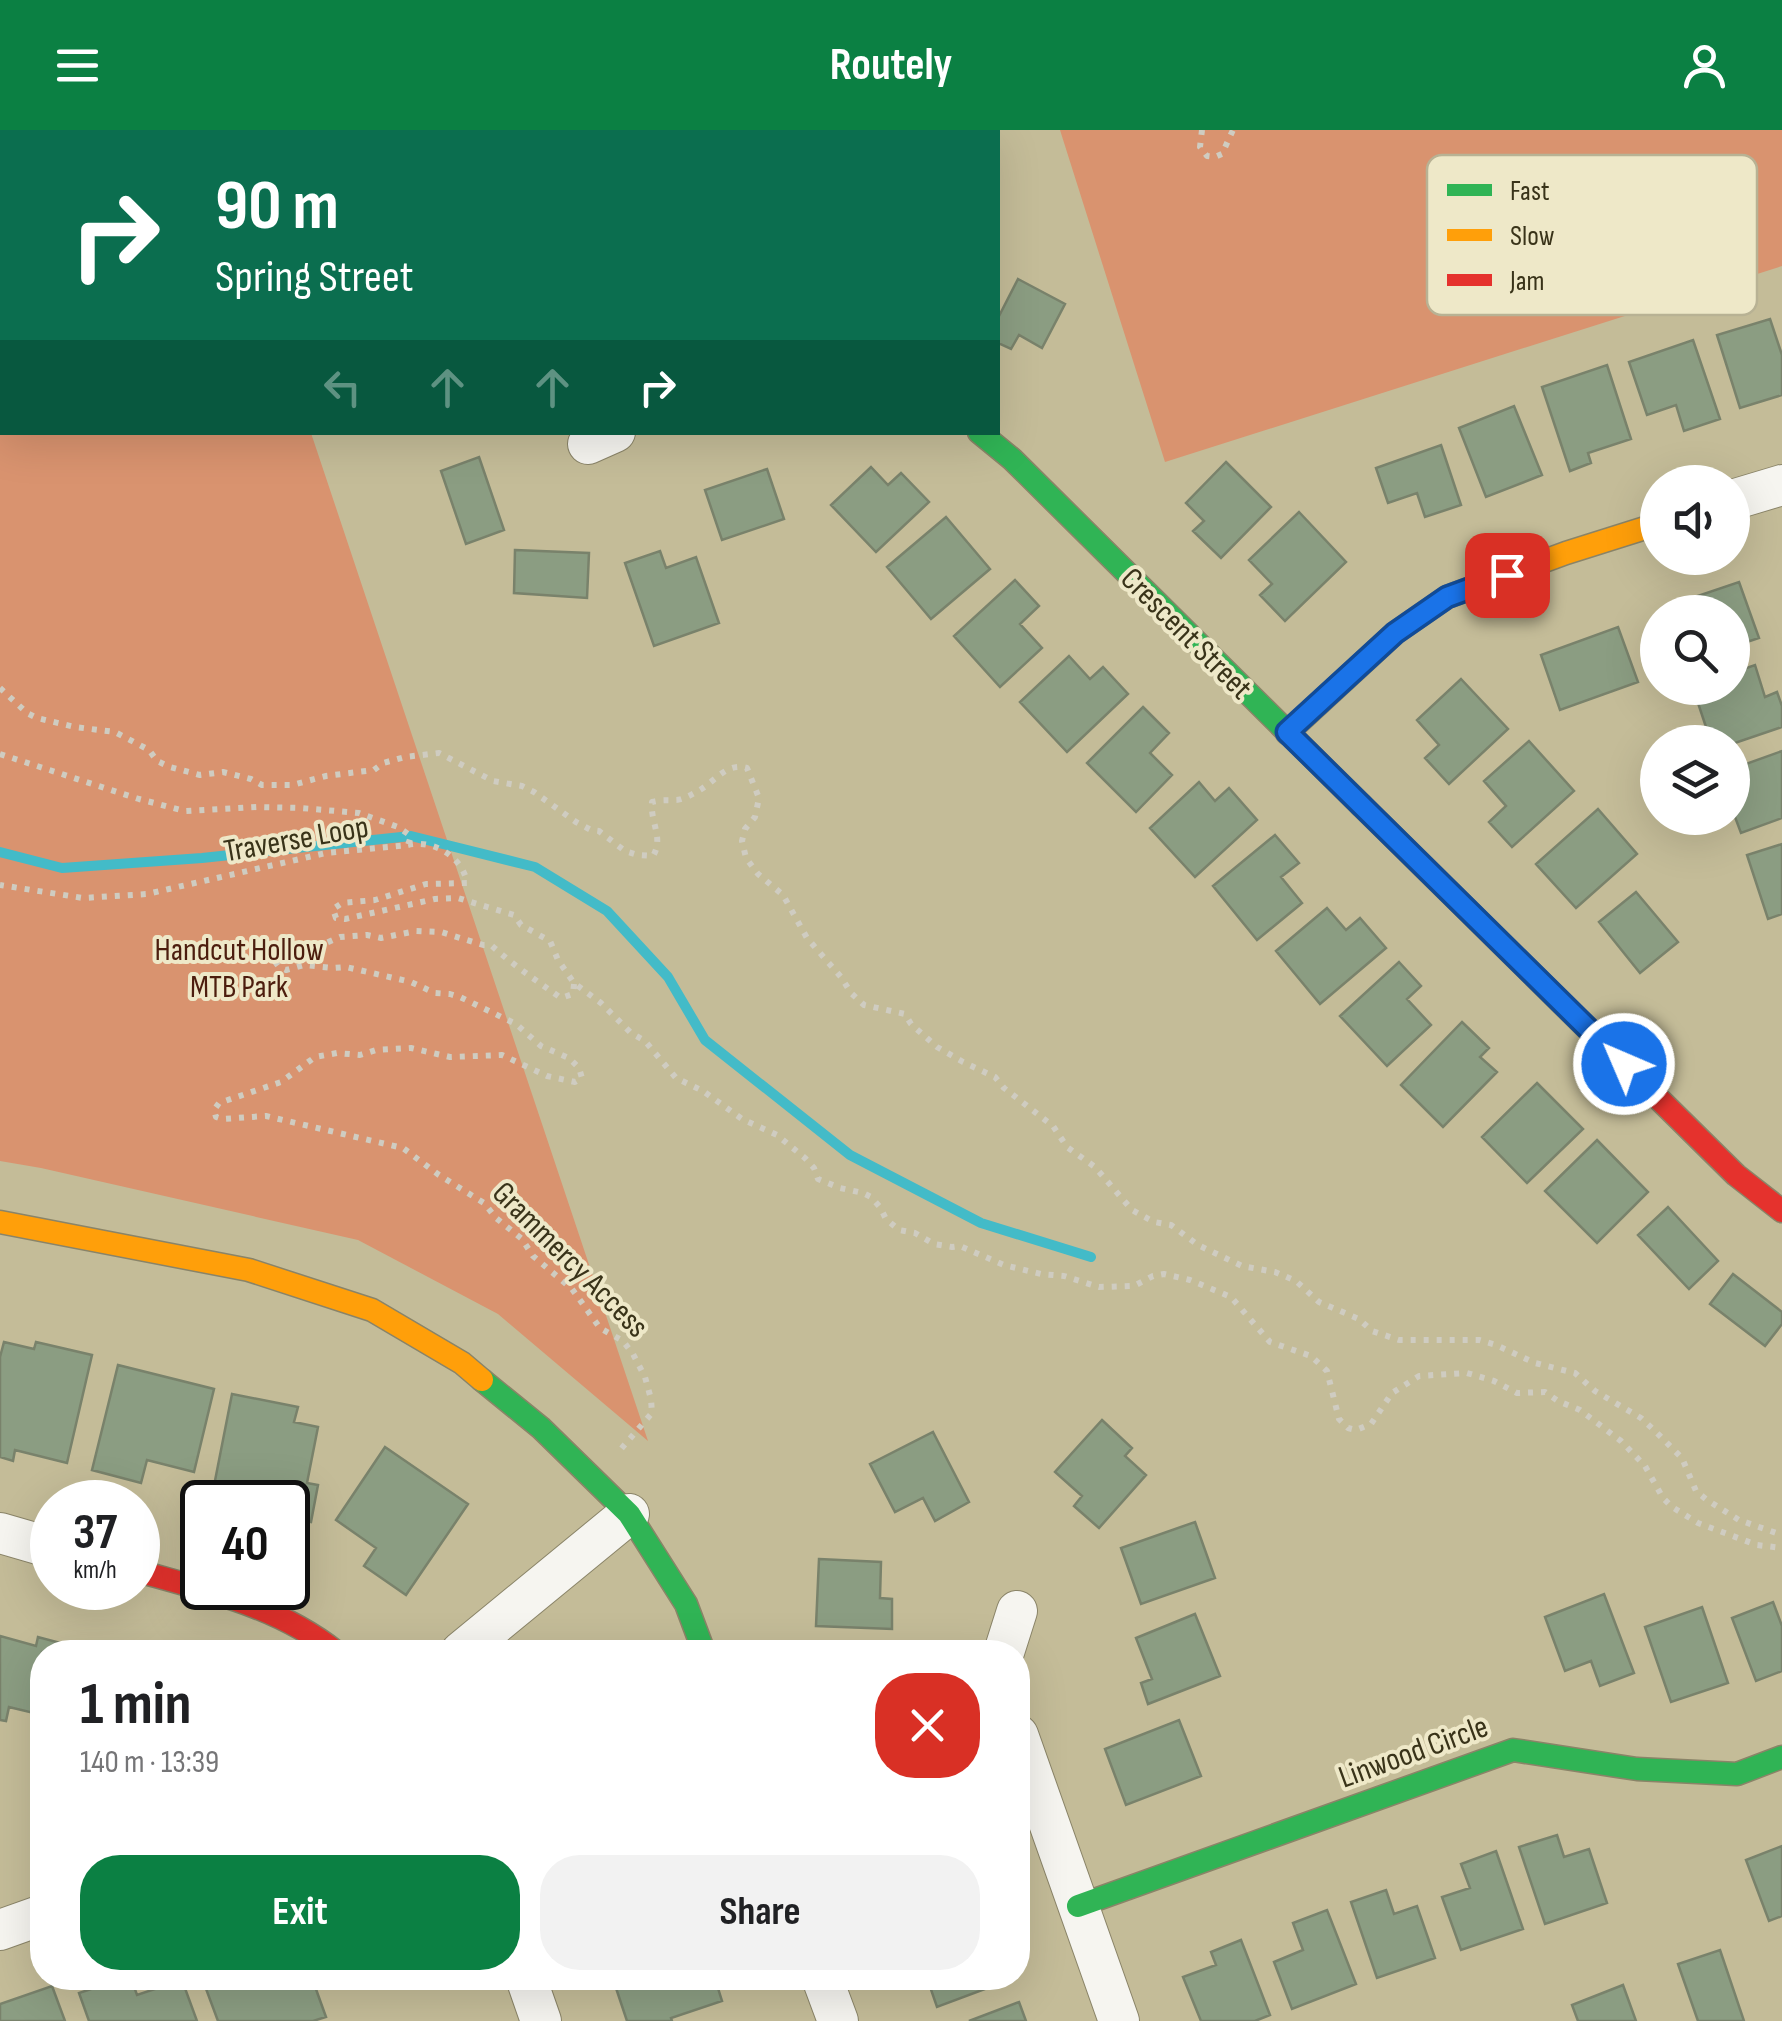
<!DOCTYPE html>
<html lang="en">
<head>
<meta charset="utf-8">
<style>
  body { margin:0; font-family:"Sofia Sans Condensed",sans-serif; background:#f2f2f2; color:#202124; height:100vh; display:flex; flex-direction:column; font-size:38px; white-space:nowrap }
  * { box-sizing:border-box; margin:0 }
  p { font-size:32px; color:#757577 }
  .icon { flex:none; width:55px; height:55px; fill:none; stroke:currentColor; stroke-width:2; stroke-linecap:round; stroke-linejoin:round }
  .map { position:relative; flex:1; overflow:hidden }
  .sheet { position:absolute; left:30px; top:1510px; width:1000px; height:350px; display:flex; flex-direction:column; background:#fff; border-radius:40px; box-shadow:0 10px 40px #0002 }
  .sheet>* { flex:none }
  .top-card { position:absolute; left:0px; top:0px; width:1000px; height:305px; box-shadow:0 10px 40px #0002; background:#0b6e4f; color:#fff; overflow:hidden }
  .controls { position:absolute; left:1640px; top:335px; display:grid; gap:20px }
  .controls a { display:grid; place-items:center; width:110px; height:110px; border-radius:50%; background:#fff; box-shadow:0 10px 40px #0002; font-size:50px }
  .speed { position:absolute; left:30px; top:1350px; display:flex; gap:20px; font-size:50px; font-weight:700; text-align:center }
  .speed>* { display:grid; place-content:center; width:130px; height:130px; border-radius:50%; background:#fff; box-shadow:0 10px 40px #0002; line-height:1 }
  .speed small { font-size:25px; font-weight:400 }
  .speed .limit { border:5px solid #111; border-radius:15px; background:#fff; color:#111 }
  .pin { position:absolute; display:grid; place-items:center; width:85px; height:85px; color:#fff; margin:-42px; border-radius:20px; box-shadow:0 5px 15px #0006 }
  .me { position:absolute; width:110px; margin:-55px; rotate:315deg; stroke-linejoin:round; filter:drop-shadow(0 0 8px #0008) }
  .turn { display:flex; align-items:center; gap:35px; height:210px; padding:0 50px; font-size:45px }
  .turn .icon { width:130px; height:130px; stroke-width:2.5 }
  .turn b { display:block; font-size:70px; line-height:85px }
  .lanes { display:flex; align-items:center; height:95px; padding:0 50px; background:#0003; justify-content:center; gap:50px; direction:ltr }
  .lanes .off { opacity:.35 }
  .round { display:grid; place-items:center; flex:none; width:105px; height:105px; border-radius:40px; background:#f2f2f2 }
  .head { display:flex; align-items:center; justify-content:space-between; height:170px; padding:0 50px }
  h1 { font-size:60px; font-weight:700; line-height:75px }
  .primary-button { display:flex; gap:20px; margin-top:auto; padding:20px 50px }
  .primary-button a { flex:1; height:115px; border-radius:40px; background:#0b8043; color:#fff; font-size:40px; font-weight:700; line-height:115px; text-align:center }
  .primary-button a+a { background:#f2f2f2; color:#202124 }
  header { display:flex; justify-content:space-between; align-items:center; height:130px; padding:0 50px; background:#0b8043; color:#fff; font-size:45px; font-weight:700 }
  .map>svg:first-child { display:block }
</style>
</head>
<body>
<header><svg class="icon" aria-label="menu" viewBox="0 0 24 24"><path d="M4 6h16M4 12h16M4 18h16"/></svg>Routely<svg class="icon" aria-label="person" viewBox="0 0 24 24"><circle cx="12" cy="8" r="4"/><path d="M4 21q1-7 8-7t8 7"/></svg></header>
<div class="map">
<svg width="1782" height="1891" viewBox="0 0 1782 1891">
  <rect width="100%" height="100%" fill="#c4bc98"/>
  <path fill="#d9936f" d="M0 0H842L835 2H2V302L311 303 648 1311 498 1184 358 1110 41 1038 0 1031Z
    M1060 0H1782V136L1165 332Z"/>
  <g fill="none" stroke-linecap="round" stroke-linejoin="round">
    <path stroke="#43bbc8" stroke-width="10" d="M0 722 62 738 202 728 411 706 535 737 607 781 668 847 705 910 850 1025 981 1093 1091 1127"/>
  </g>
  <path fill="#8b9d82" stroke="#79826b" stroke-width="2.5" d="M1018 149 1065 174 1042 218 1019 205 1011 219 998 213V188Z
    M1770 189 1782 225V265L1740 278 1717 205Z
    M1693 210 1720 289 1684 301 1676 275 1647 285 1629 232Z
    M1607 235 1631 309 1588 323 1591 333 1570 341 1542 257Z
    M1514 276 1542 345 1486 367 1459 298Z
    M1441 315 1461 375 1425 387 1417 363 1388 373 1376 338Z
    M479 327 504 400 466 414 441 341Z
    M1226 332 1271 377 1221 428 1193 401 1204 391 1186 373Z
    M871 337 888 355 901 343 929 372 876 422 831 375Z
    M767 339 784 389 722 410 705 360Z
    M1299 382 1346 432 1285 491 1260 465 1272 454 1249 430Z
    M946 387 990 439 931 489 887 437Z
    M515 420 589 423 587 468 514 463Z
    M660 421 666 438 696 427 719 493 654 516 625 433Z
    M1015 450 1039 476 1020 494 1042 518 1000 557 954 506Z
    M1739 452 1759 508 1732 517V482H1667L1665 477Z
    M1618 497 1638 552 1560 580 1541 525Z
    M1069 526 1090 549 1103 537 1128 564 1067 622 1020 572Z
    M1755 535 1765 567 1777 562 1782 576V597L1732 614 1711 612 1693 558H1732V543Z
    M1461 549 1508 599 1449 654 1425 628 1439 615 1417 590Z
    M1143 577 1169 603 1150 623 1172 645 1136 682 1087 633Z
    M1529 611 1574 661 1512 717 1489 692 1506 676 1484 651Z
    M1782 621V688L1741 703 1732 679V639Z
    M1199 652 1215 671 1229 658 1257 690 1195 747 1150 698Z
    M1598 679 1637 724 1576 778 1536 734Z
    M1275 705 1299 733 1281 747 1302 773 1257 810 1213 756Z
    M1782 714V784L1768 789 1747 725Z
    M1636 762 1678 812 1640 843 1599 792Z
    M1327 778 1346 800 1360 788 1386 818 1320 874 1276 821Z
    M1399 832 1421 856 1407 869 1431 895 1387 936 1340 886Z
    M1462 892 1489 918 1480 927 1497 942 1443 997 1401 955Z
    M1537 953 1583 999 1527 1053 1482 1007Z
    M1597 1010 1648 1062 1597 1113 1545 1061Z
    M1668 1077 1718 1131 1689 1159 1638 1105Z
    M1733 1144 1782 1182V1194L1765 1216 1710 1174Z
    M4 1212 34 1219 36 1212 92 1225 67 1333 15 1320 13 1331 0 1327V1227Z
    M118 1235 214 1259 194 1342 147 1330 141 1353 92 1340Z
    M232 1264 298 1277 294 1292 318 1297 307 1353 318 1355 311 1392 288 1387V1372L211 1371Z
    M1102 1290 1132 1318 1125 1326 1146 1345 1099 1398 1074 1376 1082 1366 1055 1342Z
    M933 1302 969 1372 935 1391 923 1368 895 1382 870 1334Z
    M385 1317 468 1374 406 1465 364 1436 376 1418 336 1390Z
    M1195 1392 1215 1448 1141 1474 1121 1418Z
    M819 1429 881 1432 880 1468 892 1469V1499L816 1496Z
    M1604 1464 1634 1543 1600 1556 1591 1531 1565 1541 1545 1487Z
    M1773 1472 1782 1496V1541L1756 1551 1732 1488Z
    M1702 1477 1728 1553 1671 1572 1645 1497Z
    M1195 1484 1220 1546 1148 1574 1141 1553 1152 1549 1136 1508Z
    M0 1506 36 1516 38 1507 87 1520 86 1522H42V1585L9 1577 6 1591 0 1590Z
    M1179 1590 1201 1646 1126 1675 1105 1619Z
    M1557 1705 1564 1727 1589 1719 1607 1773 1545 1794 1519 1717Z
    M1782 1716V1786L1769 1791 1746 1730Z
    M1496 1721 1523 1799 1461 1820 1442 1767 1470 1758 1461 1734Z
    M1386 1760 1394 1784 1417 1776 1435 1828 1377 1848 1351 1772Z
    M1327 1780 1356 1854 1292 1879 1274 1832 1303 1820 1293 1793Z
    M1241 1810 1270 1885 1255 1891H1201L1183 1847 1216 1835 1211 1822Z
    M1720 1820 1744 1891H1698L1678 1834Z
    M124 1848H131L137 1865 182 1850 197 1891H89L79 1863Z
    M202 1848H312L326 1887 313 1891H218Z
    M599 1848H732L733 1849 717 1855 722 1871 671 1888 672 1891H627L614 1852 602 1857Z
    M927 1848H999L1001 1853 937 1877Z
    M1623 1855 1636 1891H1578L1572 1875Z
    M52 1856 65 1891H0V1874Z
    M1019 1872 1026 1891H969Z"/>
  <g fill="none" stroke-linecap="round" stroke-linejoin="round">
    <defs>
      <path id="street" d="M588 314 615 302
        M1732 370 1782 355
        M0 1403 52 1418
        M461 1522 629 1384
        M1004 1522 1017 1481
        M1018 1605 1119 1891
        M0 1800 42 1785
        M526 1848 541 1891
        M822 1848 838 1891"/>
      <path id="fast" d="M979 302 1012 329 1361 675
        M482 1250 541 1298 629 1384 686 1474 704 1522
        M1078 1776 1513 1620 1637 1639 1737 1644 1782 1627"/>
      <path id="slow" d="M1287 603 1395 503 1447 467 1566 423 1658 394
        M0 1092 249 1140 372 1180 462 1233 482 1250"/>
      <path id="jam" d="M1361 675 1736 1045 1782 1081
        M138 1441C208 1461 278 1476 336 1522"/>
    </defs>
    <use href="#street" stroke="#8a8468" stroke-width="42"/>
    <use href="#fast" stroke="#8a8468" stroke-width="25"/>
    <use href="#slow" stroke="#8a8468" stroke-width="25"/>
    <use href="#jam" stroke="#8a8468" stroke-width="25"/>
    <path stroke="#cfccc1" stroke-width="6" stroke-dasharray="5 8" stroke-linecap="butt" d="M1202 0 1200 17 1207 26 1215 27 1222 24 1233 0
      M0 558 27 583 37 588 75 597 115 602 149 620 157 631 170 637 200 645 223 642 251 649 262 655H292L326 646 374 640 383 633 405 627 439 623 493 651 522 656 534 662 576 692 591 700 599 701 625 721 638 725 653 726C664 708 650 692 652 672 664 669 666 671 676 670 682 670 693 664 698 661 715 652 726 632 747 638L759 668 755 687 745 699 742 711 746 728 758 744 783 765 807 808 841 847 851 863 864 875 905 884 911 894 937 917 963 932 995 947 1004 958 1053 996 1067 1017 1095 1037 1132 1080 1154 1092 1171 1095 1198 1115 1242 1136 1275 1142 1296 1151 1319 1172 1359 1189 1372 1201 1399 1210H1479L1496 1215 1535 1233 1575 1243 1595 1261 1641 1288 1654 1300 1682 1328 1696 1361 1707 1370 1739 1390 1782 1405
      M0 624 139 669 185 681 257 677 301 678 359 683 398 697 411 706 408 715 326 723 147 764 83 768 0 755
      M408 715C433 709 463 727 467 753L426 754 375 770 342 773 333 779 336 788 345 789 435 769 458 768 514 785 521 795 550 811 558 830 574 853 601 873 631 903 645 911 676 948 703 961 742 989 777 1005 805 1028 814 1038 818 1049 840 1058 863 1063 871 1067 880 1077 886 1089 899 1100 915 1103 934 1114 952 1117 960 1116 1004 1135 1041 1144 1064 1146 1099 1157 1134 1156 1153 1146 1164 1144 1190 1150 1231 1167 1270 1212 1311 1226 1327 1241 1339 1289 1348 1298 1356 1300 1371 1294 1392 1263 1419 1246 1467 1243 1494 1251 1517 1263 1545 1262 1558 1271 1580 1280 1621 1311 1645 1336 1663 1368 1672 1377 1698 1393 1757 1415 1782 1418
      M574 854 573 864 561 868C537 851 513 835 491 815H483L441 802 416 801 381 808 367 805 340 807 319 816 282 820 277 825 276 833 279 837 286 840 304 835 333 838 346 837 411 852 435 863 450 864 460 867 516 894 541 916 569 928 579 938 582 948 575 952 547 946 502 925 450 927 411 918 376 920 360 925 337 923 315 927 281 952 219 973 214 980 216 987 222 989 266 986 403 1018 439 1045 484 1073 496 1088 522 1109 533 1126 572 1159 600 1198 623 1211 633 1224 645 1247 651 1269 652 1283 621 1319"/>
    <use href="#street" stroke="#f6f5f0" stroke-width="40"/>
    <use href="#fast" stroke="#30b455" stroke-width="22"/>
    <use href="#slow" stroke="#ff9f0a" stroke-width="22"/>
    <use href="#jam" stroke="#e5322d" stroke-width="22"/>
  </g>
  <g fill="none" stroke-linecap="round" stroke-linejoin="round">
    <defs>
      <path id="route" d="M1507 445 1447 467 1395 503 1287 602 1624 934"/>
    </defs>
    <use href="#route" stroke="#114b97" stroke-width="25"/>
    <use href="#route" stroke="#1a73e8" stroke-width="18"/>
  </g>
  <g text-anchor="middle" stroke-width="8" stroke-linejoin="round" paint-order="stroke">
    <g font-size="32" fill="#393319" stroke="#eee8c8">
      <text transform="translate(1187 503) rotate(45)" y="11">Crescent Street</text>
      <text transform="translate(296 708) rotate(-10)" y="11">Traverse Loop</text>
      <text transform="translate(571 1129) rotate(45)" y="11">Grammercy Access</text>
      <text transform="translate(1413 1621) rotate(-20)" y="11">Linwood Circle</text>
    </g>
    <g font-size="32" fill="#4c1d0e" stroke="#eee8c8">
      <text x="239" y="830">Handcut Hollow<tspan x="239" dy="37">MTB Park</tspan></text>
    </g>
  </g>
  <rect x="1427" y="25" width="330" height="160" rx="15" fill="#eee8c8" stroke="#b8b294" stroke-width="2.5"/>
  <rect x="1447" y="54" width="45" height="12" fill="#30b455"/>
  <rect x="1447" y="99" width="45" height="12" fill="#ff9f0a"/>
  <rect x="1447" y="144" width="45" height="12" fill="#e5322d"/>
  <g font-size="28" fill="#393319">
    <text x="1510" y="70">Fast</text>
    <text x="1510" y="115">Slow</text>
    <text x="1510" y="160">Jam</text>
  </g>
</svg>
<div class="controls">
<a><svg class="icon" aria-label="sound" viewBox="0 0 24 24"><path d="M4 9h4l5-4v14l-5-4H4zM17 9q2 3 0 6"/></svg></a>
<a><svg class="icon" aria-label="search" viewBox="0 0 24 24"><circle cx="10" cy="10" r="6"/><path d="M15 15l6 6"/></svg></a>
<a><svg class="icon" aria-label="layers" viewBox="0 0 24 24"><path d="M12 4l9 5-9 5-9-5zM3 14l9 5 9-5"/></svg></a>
</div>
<div class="speed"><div>37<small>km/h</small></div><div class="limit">40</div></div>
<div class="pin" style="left:1507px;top:445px;background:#d93025"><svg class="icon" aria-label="arrive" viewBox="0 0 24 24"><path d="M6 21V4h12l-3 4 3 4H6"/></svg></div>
<svg class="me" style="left:1624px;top:934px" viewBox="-20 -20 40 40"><circle r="17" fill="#1a73e8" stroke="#fff" stroke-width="3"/><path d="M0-11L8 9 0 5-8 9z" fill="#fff"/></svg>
<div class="top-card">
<div class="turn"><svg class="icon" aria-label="right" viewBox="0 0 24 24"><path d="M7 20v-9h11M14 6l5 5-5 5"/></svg><div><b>90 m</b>Spring Street</div></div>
<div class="lanes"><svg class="icon off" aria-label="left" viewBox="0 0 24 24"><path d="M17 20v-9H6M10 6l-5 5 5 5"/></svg><svg class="icon off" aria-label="ahead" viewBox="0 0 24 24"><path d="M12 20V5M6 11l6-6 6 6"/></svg><svg class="icon off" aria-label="ahead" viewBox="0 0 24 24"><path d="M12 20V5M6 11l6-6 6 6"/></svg><svg class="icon" aria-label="right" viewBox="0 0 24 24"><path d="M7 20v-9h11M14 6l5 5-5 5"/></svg></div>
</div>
<section class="sheet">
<div class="head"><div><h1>1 min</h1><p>140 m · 13:39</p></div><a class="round" style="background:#d93025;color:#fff"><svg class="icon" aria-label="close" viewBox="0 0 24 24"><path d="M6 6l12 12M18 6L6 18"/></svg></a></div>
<div class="primary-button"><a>Exit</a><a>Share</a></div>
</section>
</div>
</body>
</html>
